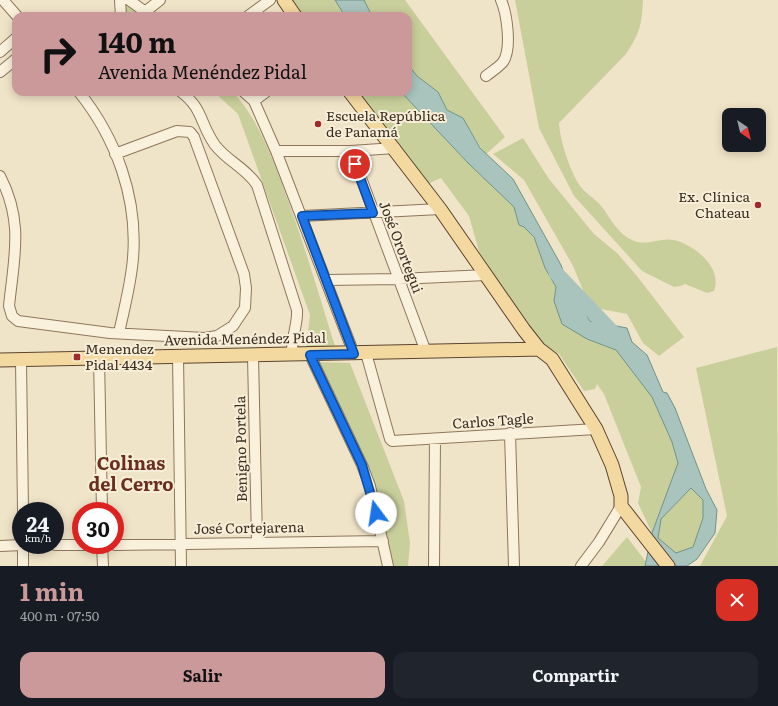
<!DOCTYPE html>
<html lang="es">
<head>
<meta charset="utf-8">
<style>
  body { margin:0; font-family:Literata,serif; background:#20242c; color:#f1f3f6; height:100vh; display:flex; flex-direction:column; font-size:15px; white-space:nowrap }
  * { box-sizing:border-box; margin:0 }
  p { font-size:13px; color:#9ea1a6 }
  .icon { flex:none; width:22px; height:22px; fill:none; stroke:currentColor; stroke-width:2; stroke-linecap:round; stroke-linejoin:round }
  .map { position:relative; height:566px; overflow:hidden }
  .details { display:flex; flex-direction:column; background:#171b24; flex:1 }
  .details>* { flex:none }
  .hud { position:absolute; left:12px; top:12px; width:400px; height:84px; border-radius:12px; box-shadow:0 2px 10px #0003; background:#cc999b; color:#111; overflow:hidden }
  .needle { width:26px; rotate:145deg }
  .tools { position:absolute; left:722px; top:108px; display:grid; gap:8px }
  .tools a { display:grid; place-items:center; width:44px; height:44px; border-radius:8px; background:#171b24; box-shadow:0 2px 10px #0003; font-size:20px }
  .speed { position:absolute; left:12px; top:502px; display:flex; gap:8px; font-size:20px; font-weight:700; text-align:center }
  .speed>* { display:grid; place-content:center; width:52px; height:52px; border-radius:50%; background:#171b24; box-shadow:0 2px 10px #0003; line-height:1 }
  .speed small { font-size:10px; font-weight:400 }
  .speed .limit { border:6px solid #d22; background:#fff; color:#111 }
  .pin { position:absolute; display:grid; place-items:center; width:34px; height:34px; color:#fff; margin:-17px; border:2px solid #fff; border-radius:50%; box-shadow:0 1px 4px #0007 }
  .me { position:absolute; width:44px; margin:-22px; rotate:346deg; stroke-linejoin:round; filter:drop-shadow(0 0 3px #0008) }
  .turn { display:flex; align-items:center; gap:14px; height:84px; padding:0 20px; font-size:18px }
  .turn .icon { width:52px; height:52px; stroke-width:2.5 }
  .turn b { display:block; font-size:28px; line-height:34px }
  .round { display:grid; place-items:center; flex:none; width:42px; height:42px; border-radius:12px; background:#20242c }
  .overview { display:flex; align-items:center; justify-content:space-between; height:68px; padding:0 20px }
  h1 { font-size:24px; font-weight:700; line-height:30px; color:#cc999b }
  .primary-button { display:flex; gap:8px; margin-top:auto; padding:8px 20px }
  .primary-button a { flex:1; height:46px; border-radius:12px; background:#cc999b; color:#111; font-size:16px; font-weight:700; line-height:46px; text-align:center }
  .primary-button a+a { background:#20242c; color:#f1f3f6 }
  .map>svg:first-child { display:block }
</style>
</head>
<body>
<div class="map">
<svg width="778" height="566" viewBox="0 0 778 566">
  <rect width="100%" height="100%" fill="#f0e4c8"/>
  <path fill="#c9cf9b" d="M124 0 137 11 132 16H123Z
    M286 0H335L345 16H297Z
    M364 0H405L505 137 484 156 470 165 514 207 519 225C537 232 538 252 545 267 548 274 553 281 556 287L554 301 587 339 616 350 652 397 667 426 678 463 652 533 638 503 641 487 604 394 597 384 595 389 584 391 559 354 540 342 526 326 479 251 469 216 441 178 423 186 354 92H401L466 161 484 153 463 118 447 110 438 92 417 76 408 65V16H372Z
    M515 0H643C642 24 640 33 626 54L559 123C560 141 570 171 580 186 586 194 596 199 602 207 611 219 618 234 632 240 646 247 660 237 674 240 695 245 723 268 714 291L707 293 685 284 681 286 674 287 642 271 574 196 539 128Z
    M214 92H233C261 123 275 164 289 203 306 250 320 298 335 346L306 348 310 315 238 114Z
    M523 138 549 179 594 234 617 253 637 276 684 337 659 356 643 343 627 314 590 307 573 266 524 180 493 154Z
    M777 347 778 566H700L727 516 696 368Z
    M315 362 350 363 404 501 410 543 408 566H391L380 500 359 448Z
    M691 488 703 500V518L693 547 676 553 658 538 661 519Z
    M627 537 646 562 645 566H602Z"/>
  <path fill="#a9c4bc" stroke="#6f938a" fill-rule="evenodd" d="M335 0H364L372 16H345Z
    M408 65 417 76 438 92 447 110 463 118 480 148 513 179 561 265 569 287 590 321 627 328 632 342 647 355 663 392 667 393 675 408 706 489 717 510 715 533 697 559 687 566H645L652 533 678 463 672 442 652 397 616 350 587 339 562 324 554 301 556 287 545 268 534 237 524 227 519 225 514 207 469 164 401 92H408ZM691 488 703 500V518L693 547 676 553 658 538 661 519Z"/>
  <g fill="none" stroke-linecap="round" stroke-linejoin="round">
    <path stroke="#a9c4bc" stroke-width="15" d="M556 273 618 338"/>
    <defs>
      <path id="minor" d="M3 0 17 16
        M120 0 121 16
        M129 0 151 16
        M141 15 160 0
        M248 16 270 0
        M0 52 16 38
        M0 72 16 59
        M486 76C491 72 499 67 503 62 512 49 507 14 501 0
        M79 92C116 138 138 198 133 258 131 284 124 309 119 333
        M181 92C203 108 200 124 215 145 227 161 246 168 257 185L297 310C298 325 291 337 292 355
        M244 92 254 101 276 151 354 354
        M254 101 266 92
        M276 151H351L395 148
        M351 151 426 352
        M0 176C24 222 14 257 9 306L12 316 18 321 110 333 205 338 217 336 233 326 245 308 246 288 244 274 194 137 190 132 177 131 115 154
        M302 216 440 209
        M326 280 398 279 487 275
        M366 353 390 439 392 441 596 429
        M310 355 362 465 370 486 388 566
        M178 356 181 566
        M253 356 257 541
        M99 358 102 511
        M21 360 23 511
        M510 433 514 566
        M23 545V566
        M55 545H106
        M102 545 103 566
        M115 545 383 541
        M0 546 22 545
        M434 566 435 439
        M581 566 599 542 621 506"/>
      <path id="major" d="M284 0 295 16
        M350 92 440 209 524 330 539 349 552 359 596 429 612 465 621 496V506L668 566
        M0 360 539 349"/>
    </defs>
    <use href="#minor" stroke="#8d765c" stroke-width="12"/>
    <use href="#major" stroke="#5b4430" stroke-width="15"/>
    <use href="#minor" stroke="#faf1dc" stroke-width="10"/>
    <use href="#major" stroke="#f3d9a0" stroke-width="13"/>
  </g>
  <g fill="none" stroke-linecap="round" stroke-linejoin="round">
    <defs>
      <path id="route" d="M355 164 373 213 302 216 354 354 310 355 362 465 376 513"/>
    </defs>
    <use href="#route" stroke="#114b97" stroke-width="10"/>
    <use href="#route" stroke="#1a73e8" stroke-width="7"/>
  </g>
  <g fill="#9e2a2b" stroke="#f7eed8" stroke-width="1.5">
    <circle cx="318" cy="124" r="4"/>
    <circle cx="758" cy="205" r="4"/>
    <rect x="73" y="353" width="8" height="8" rx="2"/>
  </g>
  <g text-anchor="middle" stroke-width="4" stroke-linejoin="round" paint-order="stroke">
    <g font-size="14" fill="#3d2e20" stroke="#f7eed8" text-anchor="start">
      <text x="326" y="121">Escuela República<tspan x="326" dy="16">de Panamá</tspan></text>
      <text x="750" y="202" text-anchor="end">Ex. Clínica<tspan x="750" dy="16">Chateau</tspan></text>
      <text x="85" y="354">Menendez<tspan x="85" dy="16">Pidal 4434</tspan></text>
    </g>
    <g font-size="14" fill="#3d2e20" stroke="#f7eed8">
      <text transform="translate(401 247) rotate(69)" y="5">José Orortegui</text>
      <text transform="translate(245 339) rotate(-1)" y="5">Avenida Menéndez Pidal</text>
      <text transform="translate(493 421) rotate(-4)" y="5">Carlos Tagle</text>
      <text transform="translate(241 449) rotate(-91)" y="5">Benigno Portela</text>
      <text transform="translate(249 528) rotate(-1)" y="5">José Cortejarena</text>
    </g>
    <g font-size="18" font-weight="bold" fill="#6b2e1e" stroke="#f7eed8">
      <text x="131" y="470">Colinas<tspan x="131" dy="21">del Cerro</tspan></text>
    </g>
  </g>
</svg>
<div class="tools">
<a><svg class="needle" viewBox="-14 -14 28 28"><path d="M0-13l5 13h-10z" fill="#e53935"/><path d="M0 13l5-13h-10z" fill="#9ea1a6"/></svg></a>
</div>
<div class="speed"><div>24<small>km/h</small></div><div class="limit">30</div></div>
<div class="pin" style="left:355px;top:164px;background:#d93025"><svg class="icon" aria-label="arrive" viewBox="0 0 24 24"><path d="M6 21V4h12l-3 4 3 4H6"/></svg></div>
<svg class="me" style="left:376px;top:513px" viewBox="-20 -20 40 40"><circle r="19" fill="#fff"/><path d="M0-13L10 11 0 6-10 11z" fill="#1a73e8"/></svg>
<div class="hud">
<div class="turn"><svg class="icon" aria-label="right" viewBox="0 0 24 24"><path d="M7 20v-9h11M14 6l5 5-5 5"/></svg><div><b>140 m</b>Avenida Menéndez Pidal</div></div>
</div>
</div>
<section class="details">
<div class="overview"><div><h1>1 min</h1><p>400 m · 07:50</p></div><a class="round" style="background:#d93025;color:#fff"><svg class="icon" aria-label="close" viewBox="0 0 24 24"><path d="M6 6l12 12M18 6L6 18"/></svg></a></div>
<div class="primary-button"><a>Salir</a><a>Compartir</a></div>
</section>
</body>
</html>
